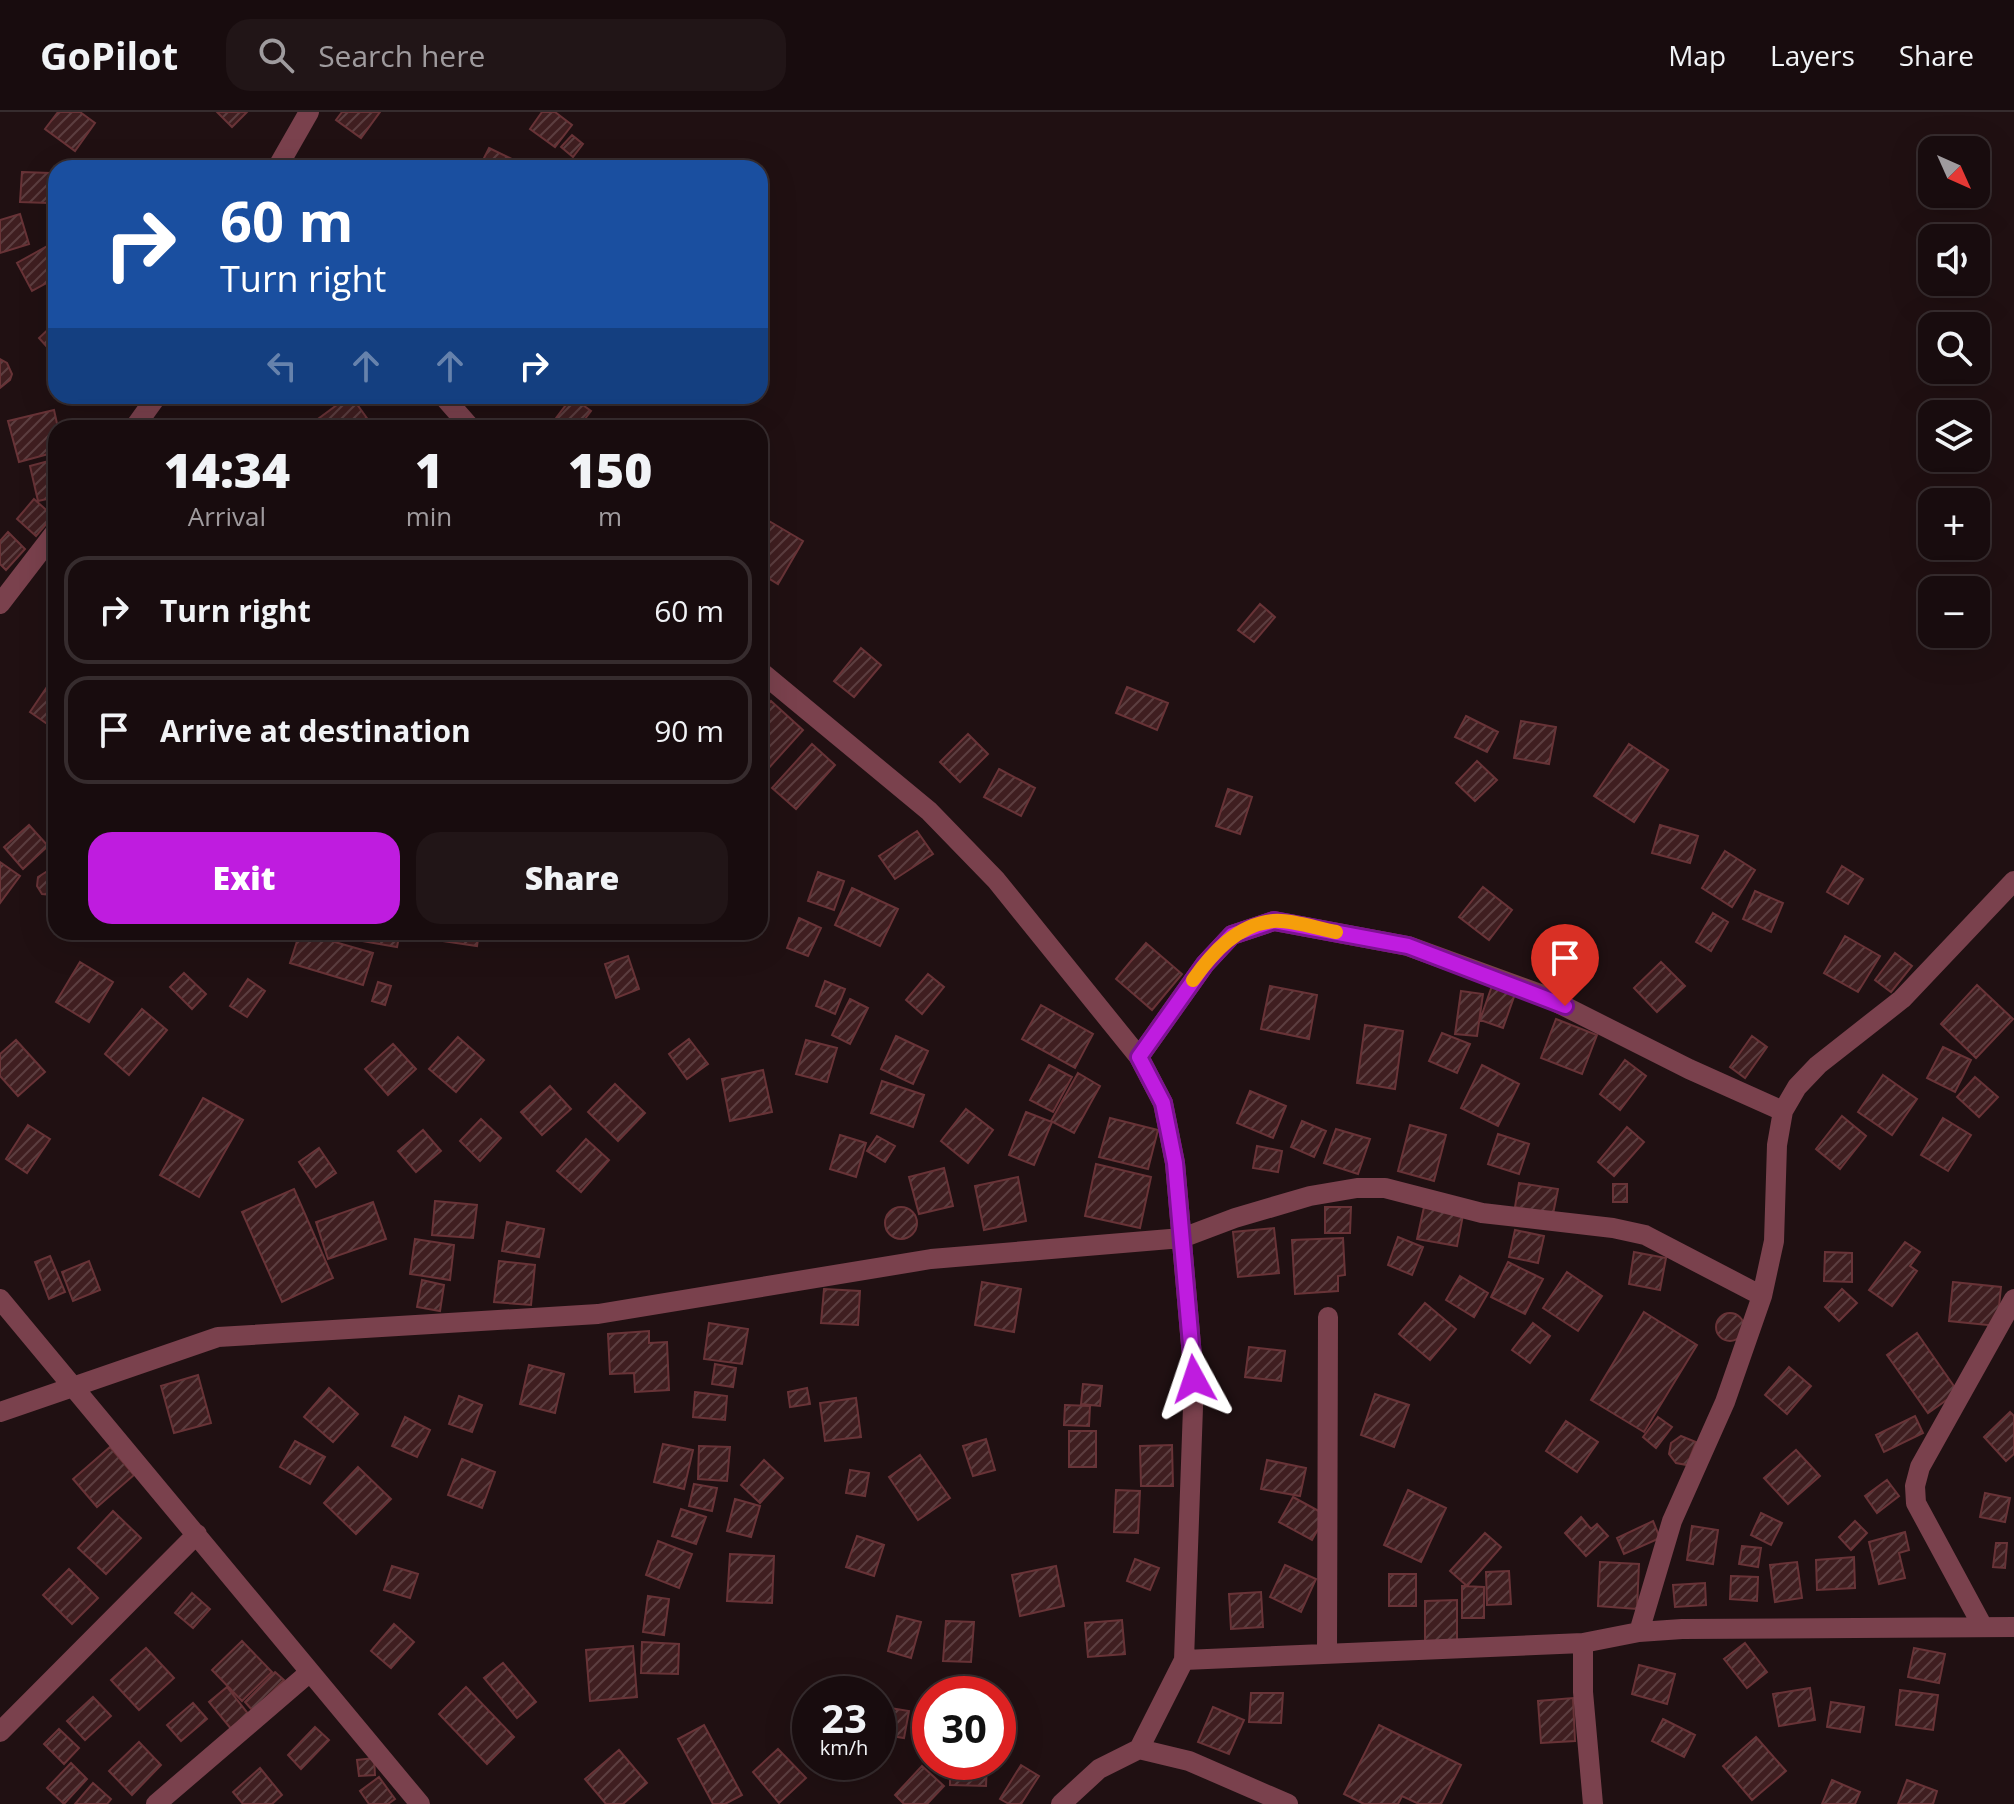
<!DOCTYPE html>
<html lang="en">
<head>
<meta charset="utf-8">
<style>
  body { margin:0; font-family:"Open Sans",sans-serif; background:#211517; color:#f1f3f6; height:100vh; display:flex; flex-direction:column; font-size:30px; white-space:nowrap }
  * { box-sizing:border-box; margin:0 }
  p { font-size:26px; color:#9f9b9e }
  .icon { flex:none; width:44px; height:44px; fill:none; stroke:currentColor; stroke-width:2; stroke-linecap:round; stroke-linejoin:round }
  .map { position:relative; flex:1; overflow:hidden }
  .sheet { position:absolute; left:48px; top:308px; width:720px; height:520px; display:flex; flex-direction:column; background:#180c0e; border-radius:24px; box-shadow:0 8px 32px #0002,0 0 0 2px #362c2e }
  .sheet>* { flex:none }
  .hud { position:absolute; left:48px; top:48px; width:720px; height:244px; border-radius:24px; box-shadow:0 8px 32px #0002,0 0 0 2px #362c2e; background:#1a4fa0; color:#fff; overflow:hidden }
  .needle { width:52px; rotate:135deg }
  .controls { position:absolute; left:1918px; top:24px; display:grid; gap:16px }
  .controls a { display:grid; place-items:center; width:72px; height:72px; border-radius:16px; background:#180c0e; box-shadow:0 8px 32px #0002,0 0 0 2px #362c2e; font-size:40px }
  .speed { position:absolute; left:792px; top:1564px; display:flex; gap:16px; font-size:40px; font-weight:700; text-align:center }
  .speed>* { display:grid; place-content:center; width:104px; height:104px; border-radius:50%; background:#180c0e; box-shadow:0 8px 32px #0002,0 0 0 2px #362c2e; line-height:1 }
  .speed small { font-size:20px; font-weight:400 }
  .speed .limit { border:12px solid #d22; background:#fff; color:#111 }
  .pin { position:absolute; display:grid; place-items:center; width:68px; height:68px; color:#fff; margin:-82px -34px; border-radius:50% 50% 50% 0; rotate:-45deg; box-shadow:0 0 8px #0007 }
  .pin .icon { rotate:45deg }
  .me { position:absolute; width:88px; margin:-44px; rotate:355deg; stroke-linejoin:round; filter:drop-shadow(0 0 6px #0008) }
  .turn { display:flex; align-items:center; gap:28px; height:168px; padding:0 40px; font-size:36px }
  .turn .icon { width:104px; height:104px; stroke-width:2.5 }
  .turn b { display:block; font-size:56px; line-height:68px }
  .lanes { display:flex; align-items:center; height:76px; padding:0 40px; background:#0003; justify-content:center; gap:40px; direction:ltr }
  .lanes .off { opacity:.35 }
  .eta { display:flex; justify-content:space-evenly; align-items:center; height:136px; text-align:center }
  .eta b { font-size:48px; font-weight:800; line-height:56px }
  .primary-button { display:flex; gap:16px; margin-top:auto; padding:16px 40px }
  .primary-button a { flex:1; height:92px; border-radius:24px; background:#bf1cdf; color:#fff; font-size:32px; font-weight:800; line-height:92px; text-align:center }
  .primary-button a+a { background:#211517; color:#f1f3f6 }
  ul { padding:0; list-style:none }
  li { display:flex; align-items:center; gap:24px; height:108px; margin:0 16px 12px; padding:0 24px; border:4px solid #362c2e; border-radius:24px }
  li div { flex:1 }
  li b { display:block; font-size:30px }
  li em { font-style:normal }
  header { display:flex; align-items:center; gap:48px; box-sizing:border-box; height:112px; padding:0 40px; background:#180c0e; border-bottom:2px solid #362c2e }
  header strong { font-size:38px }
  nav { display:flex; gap:44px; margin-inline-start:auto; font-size:28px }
  .search { width:560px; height:72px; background:#211517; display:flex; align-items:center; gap:20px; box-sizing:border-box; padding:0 28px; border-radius:24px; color:#9f9b9e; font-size:30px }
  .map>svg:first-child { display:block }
</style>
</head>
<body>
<header>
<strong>GoPilot</strong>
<div class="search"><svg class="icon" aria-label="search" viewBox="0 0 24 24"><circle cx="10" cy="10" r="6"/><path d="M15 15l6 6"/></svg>Search here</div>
<nav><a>Map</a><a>Layers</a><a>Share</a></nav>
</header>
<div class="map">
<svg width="2014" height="1692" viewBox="0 0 2014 1692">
  <defs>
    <pattern id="building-hatch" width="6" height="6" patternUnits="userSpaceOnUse" patternTransform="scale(2)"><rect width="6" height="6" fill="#3f1e20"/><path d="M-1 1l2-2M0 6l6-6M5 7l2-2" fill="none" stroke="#5c3e40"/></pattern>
  </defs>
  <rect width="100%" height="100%" fill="#201012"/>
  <path fill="url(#building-hatch)" stroke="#683337" stroke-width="2" d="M58 0H80L95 11 75 39 45 17Z
    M217 0H247L232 15Z
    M342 0H380L361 26 336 8Z
    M542 0H555L572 13 555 35 530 17Z
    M572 23 583 32 573 45 561 35Z
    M489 36 516 49 513 56H490L481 52Z
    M22 60 50 61 48 91 20 90Z
    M20 102 29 132 0 141V108Z
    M49 133 56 146V166L32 179 17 151Z
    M56 210V245L39 226Z
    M0 247 7 251 12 262 10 268 0 276Z
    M349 284H351L374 316H325L318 307Z
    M572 285 591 299 578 316H560L553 310Z
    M54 298 58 316H56V340L19 350 8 309Z
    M93 308H105L112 316H85Z
    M56 347V385L38 389 30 354Z
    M34 387 53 404 36 424 17 407Z
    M769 409 803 429 778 472 760 461V424Z
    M8 420 25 437 6 458 0 452V429Z
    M1260 492 1275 505 1254 530 1238 518Z
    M861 536 881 553 854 585 834 569Z
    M51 569 56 573V618L30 600Z
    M1127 575 1168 591 1157 618 1116 601Z
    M771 589 803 618 767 658 760 652V601Z
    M1466 604 1498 620 1487 640 1455 625Z
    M1521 609 1556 615 1549 652 1514 646Z
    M968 622 988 642 960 670 940 650Z
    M812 632 835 653 796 697 772 676Z
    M1629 632 1668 658 1634 710 1594 684Z
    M1477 649 1497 668 1475 689 1456 671Z
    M999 657 1035 676 1021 704 984 685Z
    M1228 677 1252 685 1240 722 1216 714Z
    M29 713 48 734 23 757 4 735Z
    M1660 713 1698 724 1690 751 1652 741Z
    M917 719 933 742 895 767 879 744Z
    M1725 739 1755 758 1732 795 1702 776Z
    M0 750 20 764 0 791Z
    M1842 754 1863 767 1848 792 1827 780Z
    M46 760 56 762V781L52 783 42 782 37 774 38 765Z
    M818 760 844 769 834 798 808 789Z
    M1483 775 1512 798 1489 828 1459 805Z
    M852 776 898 797 880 834 835 813Z
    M1755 779 1783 791 1771 820 1743 807Z
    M1713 801 1728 810 1711 839 1696 830Z
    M799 806 821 816 808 844 787 836Z
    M300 820 373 841 363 873 290 851Z
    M364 820H400L397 835 362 829Z
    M405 820H428L426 829 404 826Z
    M443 820H479L477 834 442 829Z
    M1845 824 1880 844 1858 880 1824 861Z
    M1146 831 1182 862 1152 898 1116 867Z
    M1895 841 1912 854 1891 880 1875 868Z
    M628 844 639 877 616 886 605 852Z
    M80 850 113 870 89 910 56 890Z
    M1661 850 1685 874 1657 900 1634 876Z
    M184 861 206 882 192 897 170 875Z
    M928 862 944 875 922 902 906 888Z
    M248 867 265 879 247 905 230 894Z
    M825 869 845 877 835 902 816 894Z
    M378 870 391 874 385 893 372 889Z
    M1493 871 1516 879 1503 916 1480 908Z
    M1977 873 2013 907 1976 946 1941 912Z
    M1270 874 1317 883 1309 927 1261 917Z
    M1461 879 1483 882 1477 924 1455 922Z
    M850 887 868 896 850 932 832 923Z
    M1041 893 1093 922 1075 956 1022 927Z
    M142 897 167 918 129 963 105 942Z
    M1556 907 1597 923 1582 962 1541 946Z
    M1365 913 1403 919 1395 977 1357 971Z
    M1442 921 1470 932 1457 961 1429 949Z
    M896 924 928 939 913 972 881 957Z
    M1752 924 1767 935 1745 966 1730 955Z
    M458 925 484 948 456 980 429 957Z
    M689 927 708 952 687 967 669 942Z
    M16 928 45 960 18 984 0 964V942Z
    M806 928 837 936 827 970 796 962Z
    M393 932 416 957 388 983 365 957Z
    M1943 935 1971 948 1955 980 1927 966Z
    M1625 948 1646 964 1620 998 1600 982Z
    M1049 953 1072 965 1053 1000 1030 988Z
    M1482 953 1519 972 1498 1014 1461 996Z
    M763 958 772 1000 730 1009 722 967Z
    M1078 961 1100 974 1074 1021 1051 1009Z
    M1883 963 1917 987 1892 1023 1858 1000Z
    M1975 965 1998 985 1979 1005 1957 985Z
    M882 969 924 983 913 1015 871 1001Z
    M615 972 645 1001 618 1029 588 1000Z
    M550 974 571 997 542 1023 521 1000Z
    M1250 979 1286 994 1273 1026 1237 1011Z
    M203 986 243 1008 199 1085 160 1063Z
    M966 997 993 1018 968 1051 941 1029Z
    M1026 1000 1052 1010 1034 1053 1009 1043Z
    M1842 1004 1866 1024 1840 1057 1816 1037Z
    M1110 1006 1158 1018 1148 1057 1099 1045Z
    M1943 1006 1971 1023 1948 1059 1921 1043Z
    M481 1007 501 1026 480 1049 460 1029Z
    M1302 1009 1326 1019 1314 1045 1291 1035Z
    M28 1013 50 1027 27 1061 6 1047Z
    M1410 1013 1446 1023 1434 1069 1398 1059Z
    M1627 1015 1644 1030 1614 1064 1598 1050Z
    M1336 1017 1370 1027 1358 1062 1324 1051Z
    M423 1018 441 1039 416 1060 398 1039Z
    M1498 1022 1529 1032 1519 1062 1488 1052Z
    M840 1023 866 1031 856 1065 830 1057Z
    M877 1024 895 1034 885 1050 867 1039Z
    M586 1027 609 1048 581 1080 557 1059Z
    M1257 1034 1282 1039 1278 1060 1253 1056Z
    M319 1036 336 1061 316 1075 299 1050Z
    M1096 1052 1151 1065 1140 1116 1085 1104Z
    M944 1056 953 1094 919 1102 909 1065Z
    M1018 1065 1026 1109 984 1118 975 1074Z
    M1519 1071 1558 1077 1553 1102 1515 1095Z
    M1613 1072H1627V1090H1613Z
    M294 1077 333 1166 282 1190 242 1100Z
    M435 1089 477 1093 473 1126 432 1123Z
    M373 1090 386 1127 328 1147 316 1110Z
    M885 1111a16 16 0 1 1 32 0a16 16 0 1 1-32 0Z
    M1325 1095H1351L1350 1121H1325Z
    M1424 1095 1463 1103 1457 1134 1417 1127Z
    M507 1110 544 1117 539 1145 502 1139Z
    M1274 1116 1279 1161 1238 1165 1233 1120Z
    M1515 1118 1544 1124 1538 1151 1509 1145Z
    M1398 1125 1423 1135 1412 1163 1388 1153Z
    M1343 1126 1345 1163 1338 1164V1179L1295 1182 1292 1128Z
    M415 1127 454 1133 450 1168 410 1162Z
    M1905 1130 1920 1140 1910 1154 1917 1159 1892 1194 1869 1178Z
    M1634 1140 1666 1146 1660 1178 1629 1172Z
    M1825 1140 1852 1141V1170L1824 1169Z
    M50 1144 65 1180 49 1187 35 1150Z
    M89 1149 100 1178 73 1189 62 1160Z
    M499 1149 535 1153 531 1193 494 1190Z
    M1508 1150 1543 1167 1525 1202 1491 1185Z
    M1567 1160 1602 1184 1578 1219 1543 1196Z
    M1460 1164 1488 1181 1474 1205 1446 1188Z
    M422 1168 444 1173 440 1199 417 1195Z
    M982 1170 1021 1177 1014 1220 975 1213Z
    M1953 1170 2001 1175 1997 1214 1949 1209Z
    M824 1177 860 1179 858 1213 821 1211Z
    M1842 1177 1857 1191 1839 1209 1825 1195Z
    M1425 1191 1456 1217 1430 1248 1399 1222Z
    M1644 1200 1697 1233 1644 1320 1591 1288Z
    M1716 1215a14 14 0 1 1 28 0a14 14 0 1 1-28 0Z
    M709 1211 748 1217 742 1252 704 1247Z
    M1533 1211 1550 1224 1530 1251 1512 1238Z
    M649 1219V1231L667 1230 669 1278 635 1280 634 1261 610 1262 608 1222Z
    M1917 1221 1958 1280 1928 1301 1887 1243Z
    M1249 1235 1285 1239 1281 1269 1245 1265Z
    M715 1252 736 1256 733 1275 712 1272Z
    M529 1253 564 1262 555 1301 520 1292Z
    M1789 1255 1811 1274 1787 1302 1765 1283Z
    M198 1263 211 1311 174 1321 161 1274Z
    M1083 1272 1102 1274 1100 1294 1081 1292Z
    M329 1276 358 1302 333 1330 304 1305Z
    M807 1276 810 1292 790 1295 788 1280Z
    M695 1280 727 1284 725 1308 693 1305Z
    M1375 1282 1409 1293 1394 1335 1361 1323Z
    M459 1284 482 1293 472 1320 449 1312Z
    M856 1286 861 1325 825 1329 820 1291Z
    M1065 1293 1090 1294 1089 1314 1064 1313Z
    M2010 1300 2014 1304V1342L2006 1349 1984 1325Z
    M1915 1304 1923 1321 1884 1340 1876 1323Z
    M405 1305 430 1318 417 1345 392 1334Z
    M1658 1305 1672 1315 1656 1336 1643 1325Z
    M1566 1309 1598 1330 1577 1360 1546 1339Z
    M1069 1319H1096V1355H1069Z
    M1681 1324 1696 1330 1687 1353 1676 1351 1669 1342 1671 1331Z
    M986 1327 995 1358 973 1364 963 1334Z
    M295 1329 325 1345 310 1372 280 1355Z
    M663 1332 693 1338 684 1377 654 1370Z
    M1172 1333 1173 1374H1141L1140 1334Z
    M699 1334 730 1335 727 1369 698 1367Z
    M110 1335 134 1363 97 1395 73 1367Z
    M1796 1338 1820 1364 1788 1392 1764 1366Z
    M920 1343 950 1386 918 1408 889 1365Z
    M462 1347 495 1360 482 1396 448 1383Z
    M764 1348 783 1366 760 1391 741 1373Z
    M1267 1348 1306 1356 1300 1384 1261 1377Z
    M358 1355 391 1387 356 1422 324 1391Z
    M850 1358 869 1361 865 1384 846 1381Z
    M1887 1368 1899 1384 1877 1401 1865 1384Z
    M694 1372 717 1376 712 1399 689 1394Z
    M1116 1378 1140 1379 1138 1421 1114 1420Z
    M1408 1378 1446 1396 1421 1450 1384 1433Z
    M1985 1381 2010 1386 2005 1410 1980 1405Z
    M1293 1385 1326 1403 1312 1428 1279 1410Z
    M735 1387 760 1394 751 1425 727 1419Z
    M681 1397 706 1405 696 1432 672 1424Z
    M113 1399 141 1426 106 1462 78 1436Z
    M1761 1401 1782 1411 1771 1433 1751 1423Z
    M1581 1405 1591 1417 1597 1412 1608 1424 1586 1444 1565 1421Z
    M1653 1409 1660 1426 1624 1442 1617 1426Z
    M1855 1409 1867 1421 1851 1438 1839 1425Z
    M1692 1414 1718 1418 1713 1452 1687 1448Z
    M1905 1420 1909 1438 1899 1441 1905 1466 1879 1472 1869 1430Z
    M1485 1421 1501 1435 1467 1474 1450 1459Z
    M857 1424 884 1433 874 1464 846 1455Z
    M658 1429 692 1442 679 1476 646 1463Z
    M1996 1431H2007L2005 1456 1993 1455Z
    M1742 1434 1761 1436 1758 1455 1739 1452Z
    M730 1442 774 1444 772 1491 727 1489Z
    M1854 1445 1855 1476 1817 1478 1816 1448Z
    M1135 1447 1159 1456 1150 1478 1127 1469Z
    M1600 1450 1639 1452 1637 1497 1598 1494Z
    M1797 1450 1802 1486 1775 1490 1770 1453Z
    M1285 1453 1316 1467 1301 1500 1270 1485Z
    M392 1454 418 1462 410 1486 384 1478Z
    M1056 1454 1064 1494 1020 1504 1012 1463Z
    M69 1457 98 1486 72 1512 43 1483Z
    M1509 1459 1511 1492 1487 1493 1486 1460Z
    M1389 1462H1416V1494H1389Z
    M1731 1464 1758 1465 1757 1489 1730 1487Z
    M1705 1471 1706 1493 1675 1495 1673 1473Z
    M1462 1474 1484 1475V1506H1462Z
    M1261 1480 1263 1515 1231 1517 1229 1482Z
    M192 1481 210 1497 193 1516 175 1501Z
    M648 1484 669 1487 664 1523 643 1520Z
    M1457 1488V1529H1425V1489Z
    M897 1504 921 1510 911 1546 888 1539Z
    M1122 1508 1125 1542 1088 1545 1085 1511Z
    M946 1509 974 1510 971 1550 943 1549Z
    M394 1512 414 1530 391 1556 371 1539Z
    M242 1529 272 1560 242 1589 212 1558Z
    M642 1530 679 1532 678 1562 641 1561Z
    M1745 1531 1767 1560 1747 1576 1724 1547Z
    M633 1534 637 1585 590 1589 586 1538Z
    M146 1536 174 1566 139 1598 111 1568Z
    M1914 1536 1945 1542 1939 1571 1908 1565Z
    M503 1551 536 1590 517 1606 484 1566Z
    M1639 1553 1675 1562 1667 1592 1632 1582Z
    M275 1560 284 1568 253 1599 245 1590Z
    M840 1566 872 1575 870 1582H836Z
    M227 1575 249 1603 232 1618 209 1590Z
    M466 1575 514 1625 487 1652 439 1602Z
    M1810 1576 1815 1608 1779 1614 1773 1582Z
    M1900 1578 1938 1583 1933 1618 1896 1613Z
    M1251 1581H1283L1281 1611 1249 1610Z
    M93 1585 111 1604 85 1628 67 1609Z
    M1573 1586 1575 1629 1541 1631 1538 1589Z
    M1831 1590 1864 1595 1860 1620 1827 1615Z
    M193 1591 207 1607 181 1629 167 1613Z
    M878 1594 909 1599 904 1626 878 1622Z
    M1213 1595 1244 1608 1229 1642 1198 1630Z
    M1663 1607 1695 1623 1684 1645 1652 1629Z
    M704 1613 742 1683 725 1692H713L678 1627Z
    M1379 1613 1461 1653 1441 1692H1419L1402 1684 1398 1692H1364L1344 1682Z
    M315 1615 329 1628 301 1657 288 1643Z
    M59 1617 79 1636 64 1652 44 1632Z
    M1756 1625 1786 1659 1752 1688 1723 1654Z
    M139 1630 161 1653 132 1683 109 1659Z
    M778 1637 806 1666 779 1691 753 1660Z
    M619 1638 647 1671 623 1692H606L585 1667Z
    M374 1646 375 1663 359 1664 357 1648Z
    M950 1650H987L986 1674 950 1673Z
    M71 1651 87 1667 64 1692 47 1676Z
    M1021 1653 1039 1664 1021 1692H1009L1000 1687Z
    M922 1654 944 1674 927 1692H904L895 1683Z
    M260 1656 282 1683 272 1692H243L233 1680Z
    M379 1665 395 1687 388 1692H369L360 1679Z
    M1832 1668 1860 1680 1855 1692H1822Z
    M1907 1668 1937 1679 1933 1692H1898Z
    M93 1671 111 1687 107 1692H75Z"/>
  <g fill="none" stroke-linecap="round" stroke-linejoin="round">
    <path stroke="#7a414d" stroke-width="20" d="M277 56 309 0
      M443 284 471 316
      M134 316 157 284
      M0 492 56 419
      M760 559 929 699 996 768 1139 945 1163 991 1175 1051 1194 1267 1184 1548 1139 1637
      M1139 945 1205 852 1232 823 1274 809 1408 834 1540 882 1689 957 1783 999
      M0 1187 420 1692
      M0 1300 218 1225 598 1202 931 1147 1182 1126 1235 1106 1310 1084 1357 1076H1385L1482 1101 1613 1116 1645 1123 1762 1184
      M1983 1515 1916 1391 1915 1374 1920 1355 2014 1187
      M1639 1520 1672 1409 1725 1290 1762 1184 1774 1129 1777 1033 1783 999 1797 975 1818 953 1902 887 2014 769
      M1583 1531V1580L1593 1692
      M1327 1542 1328 1205
      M1184 1548 1583 1531 1639 1520 1682 1517 2014 1515
      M0 1620 197 1422
      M156 1692 310 1560
      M1061 1692 1099 1657 1139 1637 1189 1649 1288 1692"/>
  </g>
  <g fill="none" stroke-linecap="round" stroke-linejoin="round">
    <defs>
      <path id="route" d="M1194 1267 1175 1051 1163 991 1139 945 1205 852 1232 823 1274 809 1408 834 1565 894"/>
    </defs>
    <use href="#route" stroke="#7c1291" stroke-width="20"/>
    <use href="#route" stroke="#bf1cdf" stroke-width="14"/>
    <path stroke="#f59e0b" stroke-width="14" d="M1193 868C1213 840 1237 813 1273 809 1289 807 1319 817 1336 820"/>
  </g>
</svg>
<div class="controls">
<a><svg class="needle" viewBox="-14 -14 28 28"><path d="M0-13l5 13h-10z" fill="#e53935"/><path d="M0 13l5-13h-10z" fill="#9f9b9e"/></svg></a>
<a><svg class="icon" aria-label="sound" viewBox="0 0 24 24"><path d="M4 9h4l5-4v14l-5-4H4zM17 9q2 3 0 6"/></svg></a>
<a><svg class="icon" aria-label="search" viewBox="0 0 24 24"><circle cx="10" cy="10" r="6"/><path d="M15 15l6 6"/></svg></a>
<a><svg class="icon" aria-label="layers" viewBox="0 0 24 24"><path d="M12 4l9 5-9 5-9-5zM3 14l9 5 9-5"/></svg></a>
<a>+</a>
<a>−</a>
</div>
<div class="speed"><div>23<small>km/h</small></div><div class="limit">30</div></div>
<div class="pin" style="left:1565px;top:894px;background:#d93025"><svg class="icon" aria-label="arrive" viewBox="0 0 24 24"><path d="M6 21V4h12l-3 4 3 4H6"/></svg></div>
<svg class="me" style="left:1194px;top:1267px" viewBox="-20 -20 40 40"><path d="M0-17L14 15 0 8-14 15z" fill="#bf1cdf" stroke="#fff" stroke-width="4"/></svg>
<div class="hud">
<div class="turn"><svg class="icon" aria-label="right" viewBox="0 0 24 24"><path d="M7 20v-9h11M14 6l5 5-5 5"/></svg><div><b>60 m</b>Turn right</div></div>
<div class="lanes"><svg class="icon off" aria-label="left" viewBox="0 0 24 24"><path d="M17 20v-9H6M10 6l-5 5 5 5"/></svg><svg class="icon off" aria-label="ahead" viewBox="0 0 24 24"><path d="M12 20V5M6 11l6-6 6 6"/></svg><svg class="icon off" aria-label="ahead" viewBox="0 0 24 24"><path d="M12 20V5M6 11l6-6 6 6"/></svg><svg class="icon" aria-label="right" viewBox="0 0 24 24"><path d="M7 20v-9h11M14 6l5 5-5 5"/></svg></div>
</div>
<section class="sheet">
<div class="eta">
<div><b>14:34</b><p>Arrival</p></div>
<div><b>1</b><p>min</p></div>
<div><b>150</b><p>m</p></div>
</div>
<ul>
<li><svg class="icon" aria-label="right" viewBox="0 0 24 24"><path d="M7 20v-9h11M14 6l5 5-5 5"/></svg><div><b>Turn right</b></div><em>60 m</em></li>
<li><svg class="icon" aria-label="arrive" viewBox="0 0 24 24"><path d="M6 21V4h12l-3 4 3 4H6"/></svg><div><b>Arrive at destination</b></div><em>90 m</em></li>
</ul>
<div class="primary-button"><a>Exit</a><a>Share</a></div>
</section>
</div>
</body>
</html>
